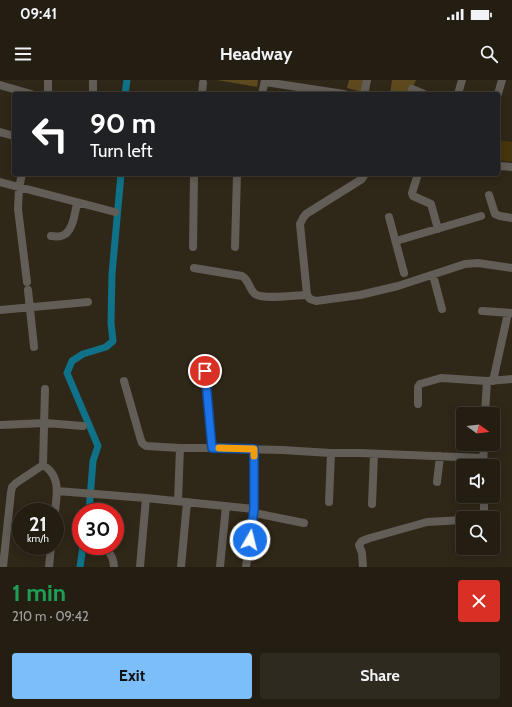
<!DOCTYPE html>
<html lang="en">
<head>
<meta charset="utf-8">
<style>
  body { margin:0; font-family:Cabin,sans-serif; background:#2f2a20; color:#f1f3f6; height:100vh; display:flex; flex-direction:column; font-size:15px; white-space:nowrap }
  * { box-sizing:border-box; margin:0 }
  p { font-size:13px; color:#a3a29f }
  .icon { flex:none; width:22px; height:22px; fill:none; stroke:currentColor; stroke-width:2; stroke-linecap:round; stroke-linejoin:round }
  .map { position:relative; height:487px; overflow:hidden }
  .panel { display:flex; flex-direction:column; background:#231d12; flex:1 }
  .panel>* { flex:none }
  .top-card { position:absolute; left:12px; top:12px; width:488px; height:84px; border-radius:4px; box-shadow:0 2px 10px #0003,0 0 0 1px #403b32; background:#202124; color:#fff; overflow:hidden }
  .needle { width:26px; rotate:105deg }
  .tools { position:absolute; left:456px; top:327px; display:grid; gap:8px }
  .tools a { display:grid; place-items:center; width:44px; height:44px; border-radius:4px; background:#231d12; box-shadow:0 2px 10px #0003,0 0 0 1px #403b32; font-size:20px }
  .speed { position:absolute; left:12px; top:423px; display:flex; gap:8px; font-size:20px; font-weight:700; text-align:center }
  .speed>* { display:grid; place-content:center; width:52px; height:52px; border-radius:50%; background:#231d12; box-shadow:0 2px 10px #0003,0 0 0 1px #403b32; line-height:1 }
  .speed small { font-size:10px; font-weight:400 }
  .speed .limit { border:6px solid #d22; background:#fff; color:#111 }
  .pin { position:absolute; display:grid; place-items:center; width:34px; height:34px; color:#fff; margin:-17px; border:2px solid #fff; border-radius:50%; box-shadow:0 1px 4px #0007 }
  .me { position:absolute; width:44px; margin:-22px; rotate:8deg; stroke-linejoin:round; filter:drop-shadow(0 0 3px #0008) }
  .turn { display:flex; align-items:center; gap:14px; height:84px; padding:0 12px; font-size:18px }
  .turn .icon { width:52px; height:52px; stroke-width:2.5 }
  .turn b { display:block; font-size:28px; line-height:34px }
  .round { display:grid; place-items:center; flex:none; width:42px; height:42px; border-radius:4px; background:#2f2a20 }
  .overview { display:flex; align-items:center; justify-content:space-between; height:68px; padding:0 12px }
  h1 { font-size:24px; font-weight:800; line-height:30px; color:#1e9e55 }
  .action { display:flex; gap:8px; margin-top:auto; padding:8px 12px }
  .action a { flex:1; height:46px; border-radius:4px; background:#7cbef9; color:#111; font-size:16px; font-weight:800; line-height:46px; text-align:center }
  .action a+a { background:#2f2a20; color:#f1f3f6 }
  .status { display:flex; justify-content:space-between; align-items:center; height:28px; padding:0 20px; background:#231d12; direction:ltr }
  .status svg { height:11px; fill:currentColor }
  header { display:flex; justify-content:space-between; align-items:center; height:52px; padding:0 12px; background:#231d12; font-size:18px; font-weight:800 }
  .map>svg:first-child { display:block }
</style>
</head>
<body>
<div class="status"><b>09:41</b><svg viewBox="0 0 49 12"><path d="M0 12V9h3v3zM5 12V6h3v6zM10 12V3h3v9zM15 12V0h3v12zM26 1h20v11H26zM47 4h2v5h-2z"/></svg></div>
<header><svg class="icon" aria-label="menu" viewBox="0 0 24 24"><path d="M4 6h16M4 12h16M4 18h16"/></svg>Headway<svg class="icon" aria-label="search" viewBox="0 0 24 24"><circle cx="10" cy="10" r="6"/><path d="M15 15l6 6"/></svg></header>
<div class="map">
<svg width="512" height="487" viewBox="0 0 512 487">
  <rect width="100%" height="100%" fill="#2f2718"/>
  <path fill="#46350d" d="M498 60 512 62V82L498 80Z"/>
  <path fill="#5e4a1f" d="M217 0H258L257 7Z
    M349 0H370L369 14 347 8Z
    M392 0H416L410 14H390Z"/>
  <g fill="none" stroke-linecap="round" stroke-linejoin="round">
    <path stroke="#0f7288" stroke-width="7" d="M125 14 127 0
      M89 432 93 381 98 366 67 293 72 281 83 274 106 267 113 261 111 243 112 194 121 94
      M80 487 83 466"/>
    <path stroke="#625d56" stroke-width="8" d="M265 2 344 14
      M0 5 31 14
      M412 9 424 14
      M48 14V0
      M93 14V0
      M202 14 203 3
      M262 14 265 0
      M364 14 367 0
      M458 14 462 0
      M498 14 502 0
      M0 52 14 56
      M498 86 512 87
      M22 94 19 108 18 129 27 202
      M365 94 362 99 306 134 303 138 300 144 307 215 310 219 316 221 360 215 398 206 465 184 478 183 512 188
      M418 94 412 113 413 116 431 124 438 149
      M0 102 115 132
      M489 115 495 134 500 136 512 138
      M389 137 404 193
      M51 156C54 156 58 157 61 156 73 154 75 132 77 123
      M396 161 481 136
      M193 167 194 94
      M235 167 237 94
      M194 188 242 196C249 200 249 209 255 214 264 220 295 215 307 215
      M433 195 442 229
      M28 210 34 267
      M0 230 88 222
      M482 231 512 233
      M205 291 212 368
      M124 301 140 357 142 363 146 366 180 368H212L282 370 331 373H360L483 378
      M493 301 508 233
      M45 309 43 385C46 387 49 389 51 392 60 403 56 419 55 432
      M418 324V307L420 304 441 298 487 301 512 299
      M485 334 487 301
      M0 345 45 343 83 346
      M483 386 484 364
      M437 402 440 376
      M57 411 146 418 254 429
      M178 421 180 368
      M329 422 331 373
      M372 424 374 374
      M254 433 304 443
      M481 438 483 437 484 430V416
      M104 466C110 472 114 478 114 487
      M3 487 11 412 12 407 16 403 43 385
      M49 487 51 466
      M140 487 146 418
      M181 487 187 422
      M220 487 226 426
      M246 487 254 429V369
      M363 487 362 473 359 465 362 461 370 458 427 442 463 440"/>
  </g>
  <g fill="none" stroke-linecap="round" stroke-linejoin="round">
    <defs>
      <path id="route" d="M205 291 212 368 254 369V429L250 460"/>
    </defs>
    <use href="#route" stroke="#114b97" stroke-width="10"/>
    <use href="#route" stroke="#1a73e8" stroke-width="7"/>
    <path stroke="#f59e0b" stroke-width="7" d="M219 368 254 369V376"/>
  </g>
</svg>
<div class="tools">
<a><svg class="needle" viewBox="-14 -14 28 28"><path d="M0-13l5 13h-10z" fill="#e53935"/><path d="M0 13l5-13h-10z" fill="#a3a29f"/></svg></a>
<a><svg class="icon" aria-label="sound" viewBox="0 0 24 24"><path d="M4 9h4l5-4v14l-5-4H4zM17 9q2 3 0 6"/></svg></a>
<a><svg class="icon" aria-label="search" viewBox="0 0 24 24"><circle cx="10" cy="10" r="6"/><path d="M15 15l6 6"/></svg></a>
</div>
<div class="speed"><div>21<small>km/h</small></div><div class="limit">30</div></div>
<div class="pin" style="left:205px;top:291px;background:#d93025"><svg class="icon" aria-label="arrive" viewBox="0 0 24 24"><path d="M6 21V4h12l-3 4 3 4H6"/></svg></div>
<svg class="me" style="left:250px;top:460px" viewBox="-20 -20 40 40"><circle r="17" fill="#1a73e8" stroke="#fff" stroke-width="3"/><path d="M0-11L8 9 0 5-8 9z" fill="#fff"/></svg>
<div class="top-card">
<div class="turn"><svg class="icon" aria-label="left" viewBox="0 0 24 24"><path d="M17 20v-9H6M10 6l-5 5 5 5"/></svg><div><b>90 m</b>Turn left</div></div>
</div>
</div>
<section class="panel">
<div class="overview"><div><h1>1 min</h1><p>210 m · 09:42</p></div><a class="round" style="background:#d93025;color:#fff"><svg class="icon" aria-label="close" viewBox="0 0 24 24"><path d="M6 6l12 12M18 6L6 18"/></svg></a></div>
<div class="action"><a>Exit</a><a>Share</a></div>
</section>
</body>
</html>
